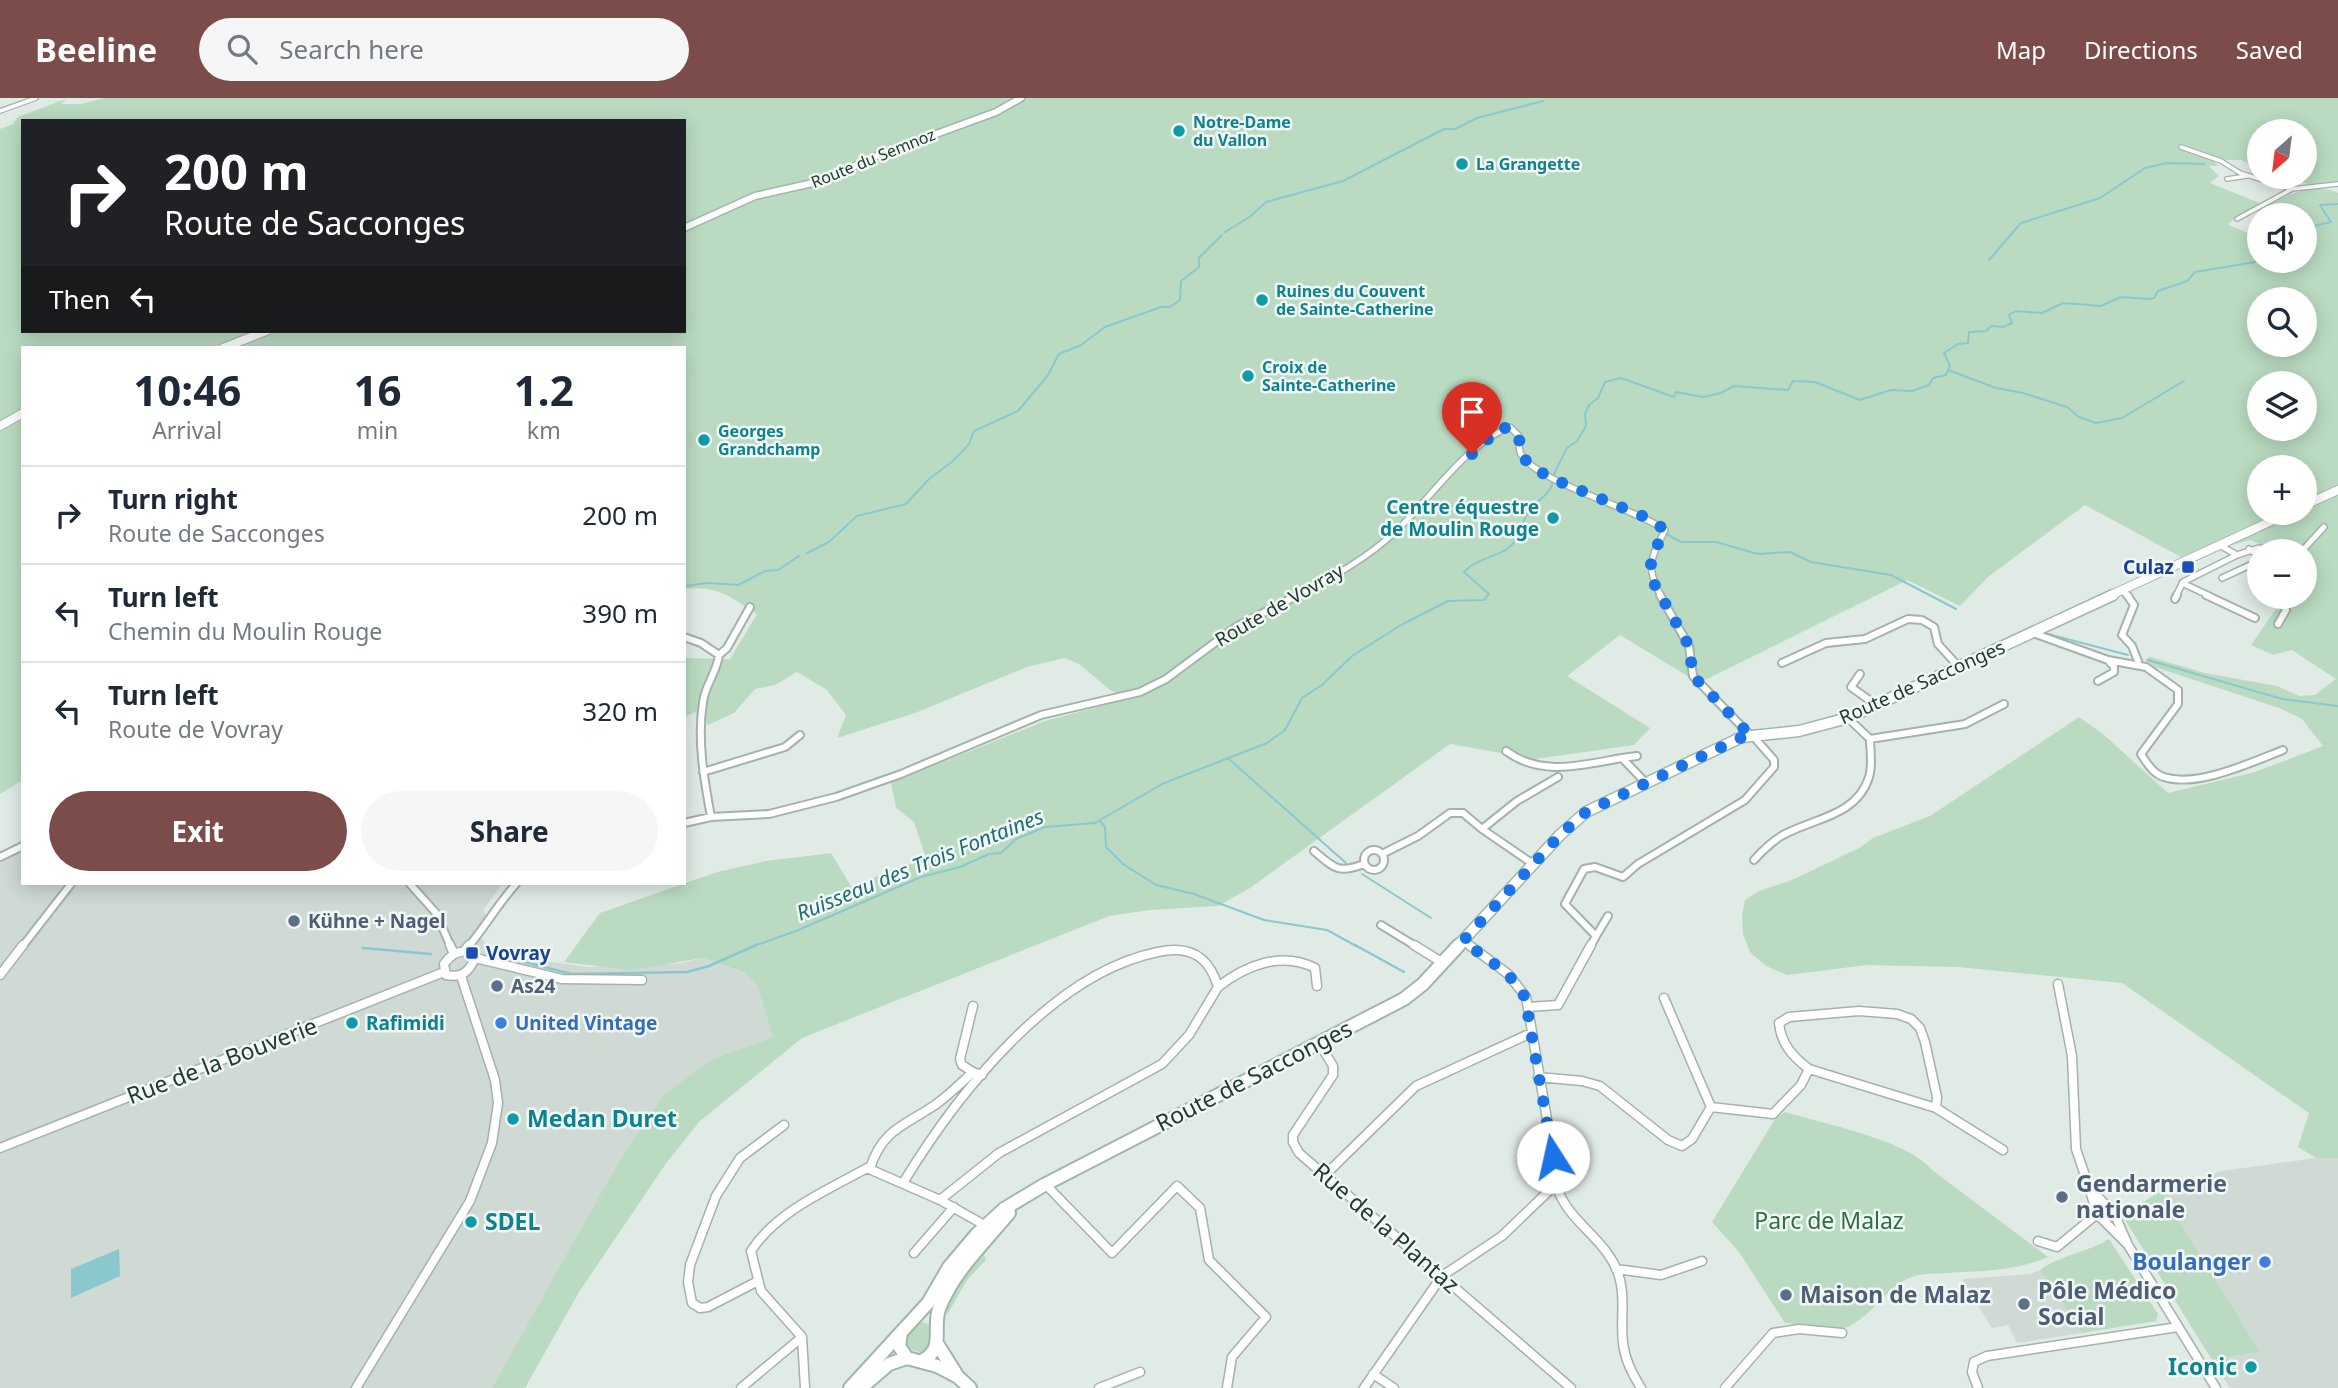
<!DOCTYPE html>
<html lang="en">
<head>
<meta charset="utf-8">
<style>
  body { margin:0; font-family:"Noto Sans",sans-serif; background:#f6f6f7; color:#1f2937; height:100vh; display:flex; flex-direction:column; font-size:26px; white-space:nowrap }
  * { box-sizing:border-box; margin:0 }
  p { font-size:23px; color:#747a83 }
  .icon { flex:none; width:38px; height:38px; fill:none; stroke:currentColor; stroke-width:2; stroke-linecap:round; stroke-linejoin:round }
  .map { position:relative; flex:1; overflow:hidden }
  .drawer { position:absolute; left:21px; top:248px; width:665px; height:539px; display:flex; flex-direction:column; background:#fff; border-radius:0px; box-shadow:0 4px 18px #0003 }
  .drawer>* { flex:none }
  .guide { position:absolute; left:21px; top:21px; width:665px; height:214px; border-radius:0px; box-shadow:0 4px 18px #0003; background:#202124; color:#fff; overflow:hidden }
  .needle { width:46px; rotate:208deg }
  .fabs { position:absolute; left:2247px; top:21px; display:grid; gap:14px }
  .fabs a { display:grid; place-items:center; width:70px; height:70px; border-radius:50%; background:#fff; box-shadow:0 4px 18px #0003; font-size:35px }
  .pin { position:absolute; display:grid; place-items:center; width:60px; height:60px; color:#fff; margin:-72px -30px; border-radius:50% 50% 50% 0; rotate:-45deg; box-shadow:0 0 7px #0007 }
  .pin .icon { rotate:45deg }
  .me { position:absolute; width:77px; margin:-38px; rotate:350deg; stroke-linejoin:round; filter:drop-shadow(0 0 5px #0008) }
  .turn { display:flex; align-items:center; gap:24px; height:147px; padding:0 28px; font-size:32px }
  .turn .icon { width:91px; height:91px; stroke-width:2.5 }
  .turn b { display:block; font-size:49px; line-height:60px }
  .then { display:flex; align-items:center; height:66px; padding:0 28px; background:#0003; gap:14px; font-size:26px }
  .eta { display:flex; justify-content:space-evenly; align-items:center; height:119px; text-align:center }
  .eta b { font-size:42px; font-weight:700; line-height:49px }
  .button { display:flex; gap:14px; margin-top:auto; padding:14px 28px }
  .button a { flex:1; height:80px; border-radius:42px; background:#7b4c49; color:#fff; font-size:28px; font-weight:700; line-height:80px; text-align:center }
  .button a+a { background:#f6f6f7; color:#1f2937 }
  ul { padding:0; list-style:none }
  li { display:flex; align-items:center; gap:21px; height:98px; padding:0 28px; border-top:2px solid #e0e1e3 }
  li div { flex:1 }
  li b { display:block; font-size:26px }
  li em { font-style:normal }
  header { display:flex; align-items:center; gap:42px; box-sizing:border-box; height:98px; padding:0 35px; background:#7b4c49; color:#fff }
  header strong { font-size:33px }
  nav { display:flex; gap:38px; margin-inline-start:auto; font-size:24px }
  .search { width:490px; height:63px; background:#f6f6f7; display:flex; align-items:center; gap:18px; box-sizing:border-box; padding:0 24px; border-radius:38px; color:#747a83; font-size:26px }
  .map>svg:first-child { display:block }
</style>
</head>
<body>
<header>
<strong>Beeline</strong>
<div class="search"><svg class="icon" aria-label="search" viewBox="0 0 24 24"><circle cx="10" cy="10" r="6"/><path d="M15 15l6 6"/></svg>Search here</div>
<nav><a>Map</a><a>Directions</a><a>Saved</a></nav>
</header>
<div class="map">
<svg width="2338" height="1290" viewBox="0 0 2338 1290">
  <rect width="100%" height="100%" fill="#e1ebe5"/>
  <path fill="#cfdad4" d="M23 742V786H502L484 811 486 822 474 832 488 848 529 861 589 869 682 865 703 860 746 876 757 887 773 939 713 961 665 995 618 1065 569 1154 510 1290H0V753Z
    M2316 1060H2338V1290H2230L2212 1262 2260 1254 2161 1093 2222 1073Z
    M2040 1172 2082 1235 2017 1245 2008 1227 1992 1230 1962 1181 2031 1176Z"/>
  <path fill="#badbc1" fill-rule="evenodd" d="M104 0H2338V83L2312 87 2282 79H2305V33H2259V70L2241 62H2212L2219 68H2209L2219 78 2210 85 2262 106 2227 126 2253 137 2259 135V163H2305V117H2289L2266 107C2287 97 2315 84 2338 95V1060H2316L2298 1049 2309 1015 2122 885 1958 869 1867 867 1787 877 1766 868 1750 854 1743 836 1742 817 1745 802 1759 793 1792 782 1859 750 1873 740 1930 718 2079 619 2103 636 2168 695 2255 674 2323 648 2302 621 2279 610 2155 569 2145 562 2150 559 2205 575 2277 588 2299 598 2315 597 2336 581 2292 552 2273 557 2251 547 2284 499H2305V453H2277L2250 442 2183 460 2085 407 1988 479 1960 508 1907 482 1699 585 1620 537 1567 578 1650 630 1634 647 1535 661 1450 646 1250 790 1218 808 1150 812 1109 818 802 940 700 1023 667 1064 579 1194 525 1290H492L618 1065 665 995 713 961 773 939 757 887 745 875 703 860 630 872 564 864 600 815 717 774 766 763 831 755 851 788 926 760 914 724 896 710 891 685 1045 623 1128 601 1110 592 1079 566 1065 560 1027 569 915 615 837 640 846 617 827 592 797 574 775 587 755 591 734 615 708 627 695 614 684 619V560L730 561 757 516C730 499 718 487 684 491V250H23V682L0 696V31L13 26 18 19 66 1 61 6H81ZM23 23H684V233H23ZM2259 201H2305V247H2259ZM2259 285H2305V331H2259ZM2259 369H2305V415H2259Z
    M1785 1014C1822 1025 1910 1043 1932 1072L2048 1159C2016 1173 1981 1173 1947 1175 1937 1176 1925 1175 1915 1178 1887 1185 1873 1221 1842 1231L1785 1225 1739 1154 1712 1124 1775 1021Z
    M2161 1093 2260 1254 2212 1262 2122 1117Z
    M1013 1117 1015 1119 984 1157 986 1162 967 1182 947 1217C945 1186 994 1140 1013 1117Z
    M2109 1141 2158 1216 2156 1223 2082 1235 2040 1172C2060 1157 2086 1155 2109 1141Z
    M905 1239a15 15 0 1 1 30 0a15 15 0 1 1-30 0Z"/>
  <path fill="#8bc8ce" d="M119 1151 120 1178 71 1200V1171Z"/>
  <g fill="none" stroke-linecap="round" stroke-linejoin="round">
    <path stroke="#8bc8ce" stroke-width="2" d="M2305 130 2331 124 2320 107 2338 106
      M1225 134 1251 118 1266 104 1343 83 1444 31H1455L1477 20 1543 3
      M1989 162 2021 125 2100 100 2145 70 2167 65 2204 66
      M1948 272 1996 290 2023 295 2067 309 2079 319 2096 325 2122 320 2184 283
      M1553 378 1567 350 1577 343 1586 328 1585 316 1589 307 1598 300 1605 284 1621 280 1674 299 1676 294 1703 299 1721 295 1734 288 1788 292 1793 283 1815 284 1860 302 1891 292 1912 293 1929 287 1933 280 1946 277 1950 268 1944 255 1958 246 1968 245 1969 234 1986 233 1991 228 2003 229 2012 225 2009 217 2016 213 2042 215 2063 205 2101 208 2121 199 2150 201 2154 200 2158 193 2187 183 2195 174 2261 163
      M1668 437 1681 444H1716L1758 456 1790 454 1811 464 1891 477 1956 511
      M807 455 829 444 857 418 906 406 929 381 953 363 969 346 974 333 1018 313 1048 277 1059 256 1081 247 1105 229 1161 209H1170L1180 202 1181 183 1199 169V160L1222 137
      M684 488 709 485 738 487 765 473 778 472 799 458
      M2048 536 2128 557
      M2148 562 2282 601 2338 608
      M1229 661 1346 765
      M1100 723 1105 729 1106 749 1123 766 1156 787 1194 796 1264 822 1327 832 1358 849
      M1362 776 1431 820
      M751 849 796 833 921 779 960 769 989 756 1001 755 1016 741 1045 729 1095 725 1162 686 1267 645 1285 632 1302 600 1322 587 1352 558 1401 527 1448 503 1484 502 1489 496 1464 474C1476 461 1493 460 1507 451 1521 441 1520 426 1529 413 1537 402 1549 398 1553 384"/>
    <path stroke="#8bc8ce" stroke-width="2.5" d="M1355 847 1404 874
      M363 850 431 856
      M524 864 572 876 687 874 709 868 756 847"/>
    <defs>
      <path id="street-far3" d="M0 13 36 0
        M2181 49 2221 63 2240 75 2292 91
        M2227 81 2247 78
        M2237 121 2292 91 2338 86"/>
      <path id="street-far2" d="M2223 449 2237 457 2259 450 2282 453
        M2249 451 2259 458
        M2302 453 2324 429
        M2222 480 2259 463
        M2182 485 2210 498
        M2121 493 2129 498
        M1294 498C1329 482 1366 461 1395 434 1429 403 1466 345 1510 329L1519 338C1519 343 1519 350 1520 354 1531 383 1635 410 1665 432 1651 460 1645 469 1661 498
        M2176 498 2183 484 2237 457"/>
      <path id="street-far1" d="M1660 497 1689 548 1693 578 1751 638
        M2127 497 2134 507 2122 537 2132 548 2138 563
        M2206 497 2255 520
        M2175 501 2177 497
        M2278 526 2286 512 2284 507 2288 499
        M2033 535 2108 562 2114 569V574L2098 583
        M684 539 701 545 719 557C717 574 705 587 703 604 697 642 704 681 711 719L769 716 836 699 901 676 1041 617 1140 594 1166 581 1236 529 1298 497
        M719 557 727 550 750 509
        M2108 562 2146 569 2178 592V606L2141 656C2147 665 2153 676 2164 679 2197 690 2252 664 2283 652
        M1782 565 1826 545 1865 541 1908 521 1922 522 1934 529 1938 546 1958 568
        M1860 576 1851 589 1876 607
        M1870 641 1965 626 2004 606
        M1506 653C1541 679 1582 667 1622 660L1645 684
        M1622 660 1637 658
        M703 674 785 649 800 637
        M684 725 711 719
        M1364 762a10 10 0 1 1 20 0a10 10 0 1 1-20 0Z
        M1314 753C1334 770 1338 776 1364 766
        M1382 756 1418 738 1450 715H1463L1482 731
        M0 759 23 748
        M1754 762C1763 752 1771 744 1783 737 1814 720 1857 718 1869 679 1873 667 1870 653 1870 641L1848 620
        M1533 766 1482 731 1517 703 1558 679
        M410 786 436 815 451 849
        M1381 827 1417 849
        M1596 838 1608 818
        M1463 843 1471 849
        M22 849 71 786
        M468 849C485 829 498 806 516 786
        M1590 849 1596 838 1565 806 1584 771 1595 769 1623 779 1638 766 1745 702 1774 669V662L1753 638"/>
      <path id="street" d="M450 847 454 856
        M1414 847 1443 865
        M1469 847 1508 876 1526 899 1560 1097C1573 1125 1603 1141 1616 1170 1627 1194 1620 1220 1623 1245 1625 1262 1632 1275 1641 1290
        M464 853 469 847
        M468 853 475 860C469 874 462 880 446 877L444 866C450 857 457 853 468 853Z
        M475 860 562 881 642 882
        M0 877 23 847
        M2058 886 2072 958 2076 1051 2089 1089
        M1218 889C1246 867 1282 853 1315 870L1317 888
        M1664 900 1711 1009
        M973 908 960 961 962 967 973 974
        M1528 909 1558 907 1591 847
        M1319 945 1333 968V977L1293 1037V1044L1299 1055 1571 1290
        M1809 971C1793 959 1781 946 1779 925L1789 919 1859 913 1897 916 1911 921 1920 930 1925 944 1937 999 1936 1010
        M1538 979 1582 983 1600 988 1668 1042 1682 1048 1692 1041 1711 1009
        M1711 1009 1773 1016 1801 987 1809 971 1936 1010 2003 1052
        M0 1050 444 874
        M870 1070C883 1031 904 1028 935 1007 949 997 961 985 973 974L982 977
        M1325 1077 1416 988 1531 935
        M903 1085C957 996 1052 875 1158 854 1190 847 1209 858 1218 889L1189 937 1162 966 999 1055 940 1102
        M1048 1089 1112 1155 1177 1088 1200 1110 1209 1162 1266 1219 1232 1259 1227 1290
        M2089 1089 2115 1117 2128 1147 2097 1116Z
        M2038 1143 2057 1149 2097 1116
        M2128 1147 2216 1290
        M914 1155 954 1109
        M1616 1171 1661 1177 1702 1163
        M758 1183 708 1209 700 1210 692 1205 688 1184 690 1167 716 1098 740 1060 784 1027
        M1373 1276 1394 1290
        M356 1290 470 1103 492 1045 498 1005 495 982 461 878
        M741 1290 802 1239
        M805 1290 802 1239 761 1193 751 1153C777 1113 826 1093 867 1070L940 1102 986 1128
        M1099 1290 1140 1274
        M1364 1290 1442 1178 1502 1138 1557 1085
        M1725 1290 1773 1235 1799 1231 1842 1235
        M1978 1290 1972 1274 1974 1264 1987 1258 2178 1229"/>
      <path id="secondary-far3" d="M684 130 755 98 826 82 871 60 996 14 1021 0"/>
      <path id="secondary-far2" d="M223 250 266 233
        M0 328 23 315
        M2305 407 2338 392
        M2109 498 2289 415"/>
      <path id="secondary-far1" d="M1457 849 1560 737 1586 714 1742 639 1799 633 1848 620 2113 497"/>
      <path id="secondary" d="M901 1235 899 1248 907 1260 937 1268 958 1279
        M938 1247 958 1279 970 1290
        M921 1263C946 1252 932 1231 939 1211 953 1174 984 1145 1009 1115
        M850 1290 928 1205 949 1169 976 1137 1004 1111 1044 1087 1404 901 1423 886 1459 847
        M861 1290 889 1266 907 1260"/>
    </defs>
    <use href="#street-far3" stroke="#a4b2ac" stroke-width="6"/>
    <use href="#street-far2" stroke="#a4b2ac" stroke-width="8"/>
    <use href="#street-far1" stroke="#a4b2ac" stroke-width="10"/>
    <use href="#street" stroke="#a4b2ac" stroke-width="11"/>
    <use href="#secondary-far3" stroke="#a0b6ac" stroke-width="9"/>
    <use href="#secondary-far2" stroke="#a0b6ac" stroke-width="10"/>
    <use href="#secondary-far1" stroke="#a0b6ac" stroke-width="13"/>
    <use href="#secondary" stroke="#a0b6ac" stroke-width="16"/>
    <use href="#street-far3" stroke="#fff" stroke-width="3.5"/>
    <use href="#street-far2" stroke="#fff" stroke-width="5"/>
    <use href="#street-far1" stroke="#fff" stroke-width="6"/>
    <use href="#street" stroke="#fff" stroke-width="8"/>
    <use href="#secondary-far3" stroke="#fff" stroke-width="6"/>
    <use href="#secondary-far2" stroke="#fff" stroke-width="8"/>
    <use href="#secondary-far1" stroke="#fff" stroke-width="10"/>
    <use href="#secondary" stroke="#fff" stroke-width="12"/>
  </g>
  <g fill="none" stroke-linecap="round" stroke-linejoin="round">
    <path stroke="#1a73e8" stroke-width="12" stroke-dasharray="0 21.6" d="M1472 356 1500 330H1510L1519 338 1520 354 1527 364 1548 379 1650 421 1665 432 1651 460V480L1689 548 1693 578 1751 638 1740 640 1586 714 1560 737 1463 843 1508 876 1525 899 1553 1059"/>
  </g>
  <g fill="#0f9aa8" stroke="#f1f7f4" stroke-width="2.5">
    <circle cx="1179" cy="33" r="7"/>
    <circle cx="1462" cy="66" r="7"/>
    <circle cx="1262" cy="202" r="7"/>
    <circle cx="1248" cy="278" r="7"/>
    <circle cx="704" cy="342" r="7"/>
    <circle cx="1553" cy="420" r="7"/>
    <circle cx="352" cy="925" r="7"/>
    <circle cx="513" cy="1021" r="7"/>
    <circle cx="471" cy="1124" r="7"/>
    <circle cx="2251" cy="1269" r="7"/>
  </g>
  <g fill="#1a4fb4" stroke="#f1f7f4" stroke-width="2.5">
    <rect x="2181" y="462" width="14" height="14" rx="3.5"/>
    <rect x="465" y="848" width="14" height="14" rx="3.5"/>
  </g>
  <g fill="#5c6f8a" stroke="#f1f7f4" stroke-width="2.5">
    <circle cx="294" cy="823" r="7"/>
    <circle cx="497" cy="888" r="7"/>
    <circle cx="2062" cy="1099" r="7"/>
    <circle cx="1786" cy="1197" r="7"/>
    <circle cx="2024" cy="1206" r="7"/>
  </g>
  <g fill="#3f7fe0" stroke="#f1f7f4" stroke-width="2.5">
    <circle cx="501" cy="925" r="7"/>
    <circle cx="2265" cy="1164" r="7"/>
  </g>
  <g text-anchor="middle" stroke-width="5" stroke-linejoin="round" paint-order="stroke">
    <g font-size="16" font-weight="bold" fill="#0d838f" stroke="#f1f7f4" text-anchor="start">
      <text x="1193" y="30">Notre-Dame<tspan x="1193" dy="18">du Vallon</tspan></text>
      <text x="1476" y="72">La Grangette</text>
      <text x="1276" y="199">Ruines du Couvent<tspan x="1276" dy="18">de Sainte-Catherine</tspan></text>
      <text x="1262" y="275">Croix de<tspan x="1262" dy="18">Sainte-Catherine</tspan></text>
      <text x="718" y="339">Georges<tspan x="718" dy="18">Grandchamp</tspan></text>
    </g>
    <g font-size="16" fill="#223a32" stroke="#f1f7f4">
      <text transform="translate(873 60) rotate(-22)" y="6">Route du Semnoz</text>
    </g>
    <g font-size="19" font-weight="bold" fill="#0d838f" stroke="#f1f7f4" text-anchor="end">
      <text x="1539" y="416">Centre équestre<tspan x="1539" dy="22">de Moulin Rouge</tspan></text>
      <text x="366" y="932" text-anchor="start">Rafimidi</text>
    </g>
    <g font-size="19" font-weight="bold" fill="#164399" stroke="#f1f7f4" text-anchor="end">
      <text x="2174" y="476">Culaz</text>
      <text x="486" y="862" text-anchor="start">Vovray</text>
    </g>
    <g font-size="19" fill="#223a32" stroke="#f1f7f4">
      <text transform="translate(1279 507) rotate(-30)" y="7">Route de Vovray</text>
      <text transform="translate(1922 584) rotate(-24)" y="7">Route de Sacconges</text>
    </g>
    <g font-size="19" font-weight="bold" fill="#4e5e75" stroke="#f1f7f4" text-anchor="start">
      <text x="308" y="830">Kühne + Nagel</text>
      <text x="511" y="895">As24</text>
    </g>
    <g font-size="19" font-weight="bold" fill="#366cbe" stroke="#f1f7f4" text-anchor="start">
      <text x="515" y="932">United Vintage</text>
    </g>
    <g font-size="21" font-style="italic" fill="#1f6c73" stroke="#f1f7f4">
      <text transform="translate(920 767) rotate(-22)" y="7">Ruisseau des Trois Fontaines</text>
    </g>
    <g font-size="23" fill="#223a32" stroke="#f1f7f4">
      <text transform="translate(222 963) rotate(-21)" y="8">Rue de la Bouverie</text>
      <text transform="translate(1254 978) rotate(-27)" y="8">Route de Sacconges</text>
      <text transform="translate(1386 1130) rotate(41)" y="8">Rue de la Plantaz</text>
    </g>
    <g font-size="23" font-weight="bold" fill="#0d838f" stroke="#f1f7f4" text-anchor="start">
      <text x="527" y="1029">Medan Duret</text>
      <text x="485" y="1132">SDEL</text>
      <text x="2237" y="1277" text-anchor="end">Iconic</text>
    </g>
    <g font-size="23" font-weight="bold" fill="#4e5e75" stroke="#f1f7f4" text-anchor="start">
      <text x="2076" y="1094">Gendarmerie<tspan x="2076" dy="26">nationale</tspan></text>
      <text x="2038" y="1201">Pôle Médico<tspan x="2038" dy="26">Social</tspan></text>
      <text x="1800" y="1205">Maison de Malaz</text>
    </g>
    <g font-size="23" fill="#2e6f42" stroke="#f1f7f4">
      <text x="1829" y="1131">Parc de Malaz</text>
    </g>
    <g font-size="23" font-weight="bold" fill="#366cbe" stroke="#f1f7f4" text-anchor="end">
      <text x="2251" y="1172">Boulanger</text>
    </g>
  </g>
</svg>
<div class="fabs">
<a><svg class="needle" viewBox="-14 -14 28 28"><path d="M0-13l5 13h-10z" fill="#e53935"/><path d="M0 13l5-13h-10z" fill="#747a83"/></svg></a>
<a><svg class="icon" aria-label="sound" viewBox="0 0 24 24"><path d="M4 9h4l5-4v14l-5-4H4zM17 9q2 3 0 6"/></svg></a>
<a><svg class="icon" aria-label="search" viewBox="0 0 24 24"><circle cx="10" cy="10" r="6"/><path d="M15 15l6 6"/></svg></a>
<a><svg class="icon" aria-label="layers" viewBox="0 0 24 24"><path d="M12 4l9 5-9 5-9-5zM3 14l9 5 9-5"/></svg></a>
<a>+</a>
<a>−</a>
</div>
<div class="pin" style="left:1472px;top:356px;background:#d93025"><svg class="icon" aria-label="arrive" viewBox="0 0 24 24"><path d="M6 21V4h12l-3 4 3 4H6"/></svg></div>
<svg class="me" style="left:1553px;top:1059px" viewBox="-20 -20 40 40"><circle r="19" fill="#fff"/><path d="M0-13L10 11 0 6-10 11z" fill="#1a73e8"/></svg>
<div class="guide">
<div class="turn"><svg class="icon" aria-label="right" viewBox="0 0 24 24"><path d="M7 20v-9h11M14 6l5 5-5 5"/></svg><div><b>200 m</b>Route de Sacconges</div></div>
<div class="then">Then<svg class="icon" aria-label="left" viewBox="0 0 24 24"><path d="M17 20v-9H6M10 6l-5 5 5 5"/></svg></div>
</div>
<section class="drawer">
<div class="eta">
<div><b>10:46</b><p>Arrival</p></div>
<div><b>16</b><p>min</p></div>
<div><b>1.2</b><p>km</p></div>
</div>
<ul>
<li><svg class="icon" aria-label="right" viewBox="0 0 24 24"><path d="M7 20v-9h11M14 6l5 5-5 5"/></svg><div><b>Turn right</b><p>Route de Sacconges</p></div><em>200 m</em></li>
<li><svg class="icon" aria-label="left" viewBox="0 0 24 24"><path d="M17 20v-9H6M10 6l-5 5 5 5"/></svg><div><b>Turn left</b><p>Chemin du Moulin Rouge</p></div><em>390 m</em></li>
<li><svg class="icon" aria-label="left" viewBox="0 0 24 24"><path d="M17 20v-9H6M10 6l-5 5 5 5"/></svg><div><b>Turn left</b><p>Route de Vovray</p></div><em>320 m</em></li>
</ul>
<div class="button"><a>Exit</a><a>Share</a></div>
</section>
</div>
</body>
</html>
